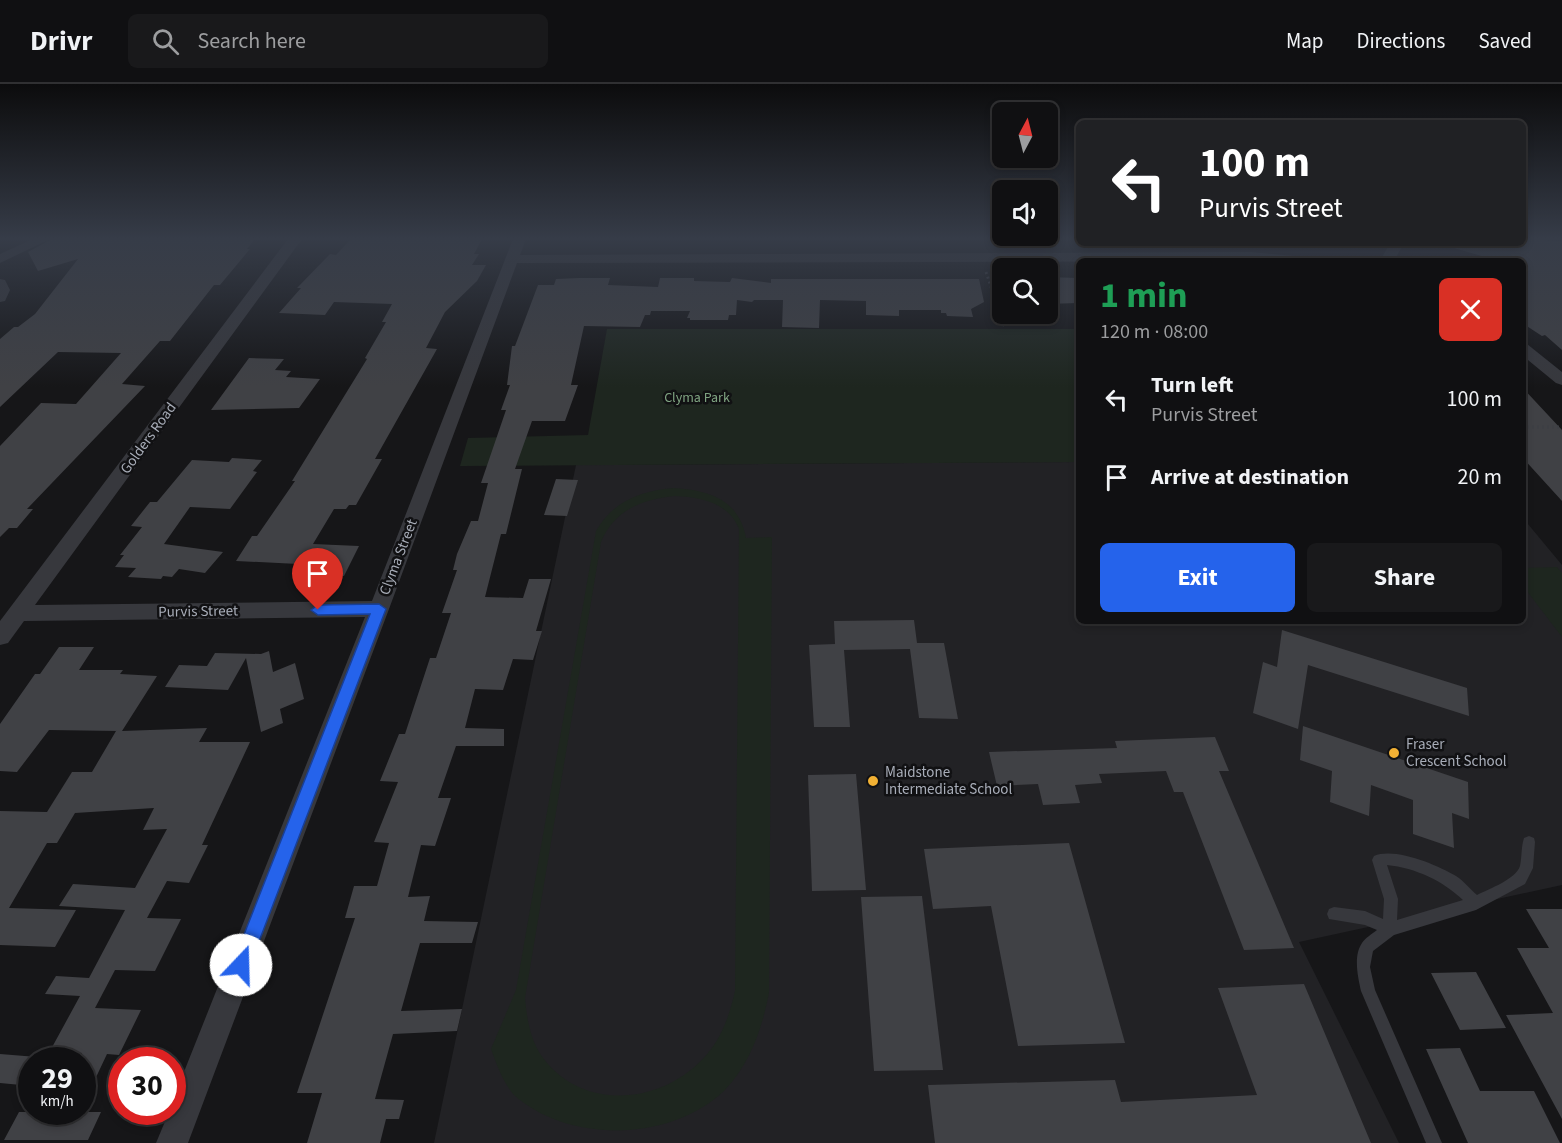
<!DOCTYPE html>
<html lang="en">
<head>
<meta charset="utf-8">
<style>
  body { margin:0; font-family:"Source Sans 3",sans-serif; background:#19191b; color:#f1f3f6; height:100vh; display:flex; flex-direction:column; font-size:22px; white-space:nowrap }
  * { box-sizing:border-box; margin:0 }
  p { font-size:20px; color:#9c9d9f }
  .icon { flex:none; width:33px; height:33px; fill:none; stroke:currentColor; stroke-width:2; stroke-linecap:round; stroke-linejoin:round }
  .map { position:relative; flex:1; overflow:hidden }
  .sheet { position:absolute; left:1076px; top:174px; width:450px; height:366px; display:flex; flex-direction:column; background:#101012; border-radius:9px; box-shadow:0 3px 9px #0003,0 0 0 2px #303032 }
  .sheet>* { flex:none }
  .hud { position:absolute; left:1076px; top:36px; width:450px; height:126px; border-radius:9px; box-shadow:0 3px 9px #0003,0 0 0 2px #303032; background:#202124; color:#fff; overflow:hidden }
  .needle { width:39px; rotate:7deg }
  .buttons { position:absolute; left:992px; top:18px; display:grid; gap:12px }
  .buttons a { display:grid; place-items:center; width:66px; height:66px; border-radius:9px; background:#101012; box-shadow:0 3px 9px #0003,0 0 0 2px #303032; font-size:30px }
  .speed { position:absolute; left:18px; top:963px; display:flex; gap:12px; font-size:30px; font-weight:700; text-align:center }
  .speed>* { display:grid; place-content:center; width:78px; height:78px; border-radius:50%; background:#101012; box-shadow:0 3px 9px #0003,0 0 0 2px #303032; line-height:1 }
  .speed small { font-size:15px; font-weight:400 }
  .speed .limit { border:9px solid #d22; background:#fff; color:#111 }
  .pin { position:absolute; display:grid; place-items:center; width:51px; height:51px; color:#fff; margin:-62px -26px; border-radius:50% 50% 50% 0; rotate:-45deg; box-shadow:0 0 6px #0007 }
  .pin .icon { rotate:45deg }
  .me { position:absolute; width:66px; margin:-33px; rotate:21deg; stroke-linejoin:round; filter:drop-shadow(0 0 4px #0008) }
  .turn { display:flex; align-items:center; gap:21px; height:126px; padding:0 24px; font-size:27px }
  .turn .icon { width:78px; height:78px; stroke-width:2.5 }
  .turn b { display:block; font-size:42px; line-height:51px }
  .round { display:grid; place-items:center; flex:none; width:63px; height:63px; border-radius:9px; background:#19191b }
  .summary { display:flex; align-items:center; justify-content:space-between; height:102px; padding:0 24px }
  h1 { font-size:36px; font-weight:700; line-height:45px; color:#1e9e55 }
  .cta { display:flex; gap:12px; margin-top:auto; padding:12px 24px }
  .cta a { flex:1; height:69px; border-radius:9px; background:#2563eb; color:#fff; font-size:24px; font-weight:700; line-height:69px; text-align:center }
  .cta a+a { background:#19191b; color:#f1f3f6 }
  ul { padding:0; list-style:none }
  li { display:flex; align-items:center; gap:18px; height:78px; padding:0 24px }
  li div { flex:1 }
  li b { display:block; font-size:22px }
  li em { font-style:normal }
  header { display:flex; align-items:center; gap:36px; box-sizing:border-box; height:84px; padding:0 30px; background:#101012; border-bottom:2px solid #303032 }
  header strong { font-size:28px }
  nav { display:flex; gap:33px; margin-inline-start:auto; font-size:21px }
  .search { width:420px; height:54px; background:#19191b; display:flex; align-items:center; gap:15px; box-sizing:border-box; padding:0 21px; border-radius:9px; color:#9c9d9f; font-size:22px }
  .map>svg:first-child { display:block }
</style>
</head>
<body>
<header>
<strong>Drivr</strong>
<div class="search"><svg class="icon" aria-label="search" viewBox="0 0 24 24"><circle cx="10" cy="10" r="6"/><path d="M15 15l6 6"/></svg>Search here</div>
<nav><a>Map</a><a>Directions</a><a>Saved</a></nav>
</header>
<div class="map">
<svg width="1562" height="1059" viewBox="0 0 1562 1059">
  <rect width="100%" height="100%" fill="#161618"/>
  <path fill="#222225" d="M1078 378V537H1522L1523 434 1562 481V801L1299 858 1399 1059H434L576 381Z"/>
  <path fill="#1e261f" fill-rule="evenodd" d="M607 245H1078V378L460 382 468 354 588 351Z
    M673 404C708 406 739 415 746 454L772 453 769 909C762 945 750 980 724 1007 669 1059 566 1059 513 1010 502 996 497 981 491 965L516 906 596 447C613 417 641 407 673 404ZM675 412C701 413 729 419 739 445L735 907C730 929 723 951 708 969 668 1018 590 1029 547 979 531 961 527 937 525 914L601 458C614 426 643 415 675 412Z
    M1557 483 1562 489V553L1523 502V484Z"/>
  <path fill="#404145" d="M52 155H255L247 165H250L220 201H214L170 257H160L122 300 145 302 27 425H33L17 444H9L0 453V362L41 319 76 320 121 269 58 268 0 323V255L14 243H18L35 230 78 175 38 187 28 168Z
    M351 155H482L474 170H479L472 181H486L477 197 445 228 426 264 437 265 375 375H382L356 421H349L346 425H334L313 460 359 462 344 492 293 489 298 480 236 477 252 452H257L295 397H292L367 275 365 274 386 238H382L392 220 334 218 325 231 279 229 301 204H297L330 170 336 171Z
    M1522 155 1562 157V266L1545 251 1542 252 1522 239V177H1499L1454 164 1455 159H1522Z
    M1047 193 1078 194V219L1047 220Z
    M579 194H610L608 201 658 203 660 194H694V197L730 198 732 194 771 199V195H979L984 218 971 225 973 233 947 232 946 229H941V226H899V232L866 231V217L820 216 819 244 782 243 783 216H754L752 218 737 216 736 231H729L728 236H690V234H687L690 227H651L650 231H645L640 243 584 242 571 301H578L565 337H532L515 385H522L506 450H501L485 513 523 514 529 495H551L536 547H542L533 576 513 575 503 606 475 605 465 644 504 645V662H456L438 714H451L435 762 421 761 408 813 430 812 424 837 478 838 472 859H420L401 927 462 925 457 947 393 950 375 1015 404 1016 399 1035H386L380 1059H307L322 1009H297L355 834H345L354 802H377L389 759 374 758 398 698 380 697 399 650H405L430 574H436L451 529H442L457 486H453L457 470 471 437H478L488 399H481L506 326H501L510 301H507L512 262H515L538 201H554L556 195Z
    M249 274 284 275 275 286 291 287 286 293 320 295 299 324 211 326Z
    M1522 303 1562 346V417L1522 373Z
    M232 374 262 376 253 387 257 388 230 425 190 423 164 460 223 468 205 489 179 485 172 493 163 492 161 495 128 493 136 484 115 483 124 471H120L142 443 131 442 150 418H157L192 376 229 378Z
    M556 395 578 396 567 432 544 431Z
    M914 536 917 559H944L958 635 919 634 910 565 844 566 850 643H814L809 561 835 560 834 537Z
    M1282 546 1467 604 1469 632 1308 581 1298 645 1253 629 1263 578 1277 583Z
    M59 563H94L79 586H123L120 590 157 592 122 647 207 644 199 658H250L202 761H208L189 799 167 797 147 834 181 835 155 887 115 886 95 924 141 926 119 971 107 970 82 1023V969L50 967 80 912 45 910 56 892 89 894 125 826 59 822 73 800 135 804 167 745 143 746 154 724 75 729 57 759H47L9 824 76 826 55 863 0 861V727L47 728 72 688H92L116 647H119L49 646 17 688 0 687V640L35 590H40Z
    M269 567 273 588 295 579 304 615 280 625 283 639 261 648 246 574 228 606 165 603 179 581 207 582 215 569 261 570Z
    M1303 642 1468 698 1469 735 1452 729 1454 764 1413 750V716L1371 701 1369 732 1330 718 1332 687 1300 676Z
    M1215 653 1229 687H1219L1294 864 1244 866 1183 708H1174L1166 687 1099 690 1102 699 1075 701 1080 719 1043 721 1038 700 997 702 989 668 1117 664 1115 657Z
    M856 690 866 806 812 807 808 691Z
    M1069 759 1125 959 1018 962 991 822 933 825 924 765Z
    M922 812 943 986 874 987 861 813Z
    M1526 825H1562V1035L1506 931 1553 929 1517 864H1549Z
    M1476 888 1506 944 1460 946 1431 889Z
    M1304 900 1371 1059H935L928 1001 1115 996 1121 1018 1257 1011 1218 904Z
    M1460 964 1480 1007H1534L1560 1059H1468L1426 965Z
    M0 970 37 973 35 976H32V983L21 1001 0 999Z
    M19 1028H101L88 1056H4Z"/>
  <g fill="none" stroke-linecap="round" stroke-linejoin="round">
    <path stroke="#3d3f44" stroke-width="3" stroke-dasharray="2 3" stroke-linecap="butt" d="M986 188 1005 244
      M1522 343H1562"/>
    <path fill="#37383d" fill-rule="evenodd" d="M1529 752 1534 754 1535 758 1533 784 1525 800 1476 826 1394 851 1373 867 1370 883 1375 906 1442 1059H1426L1361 907C1358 893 1353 872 1362 859 1365 854 1372 850 1377 846L1365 841 1329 835 1327 830 1329 825 1334 823 1365 827 1383 835 1384 815 1372 776 1374 772C1395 763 1437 781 1456 792 1464 797 1470 805 1477 811 1489 805 1516 795 1520 782 1522 773 1521 763 1524 754ZM1387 781C1416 784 1443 797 1463 816L1397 836 1398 815Z"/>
    <path fill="#37383d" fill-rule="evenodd" d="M33 155H50L0 179V170Z
      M288 155H302L35 521 372 517 513 155H526L520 171 1251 168 1305 173 1312 177 517 179 389 525 188 1059H156L169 1028H172V1018L365 533 24 537 8 559 0 561V537Z
      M1390 159H1404L1394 177H1380Z
      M0 195 5 196 10 206 5 217 0 218Z
      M1522 258 1527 260 1562 288V301L1556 299 1522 271Z"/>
  </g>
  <linearGradient id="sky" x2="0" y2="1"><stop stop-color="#0c0c0d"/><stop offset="0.51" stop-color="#363c48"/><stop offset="1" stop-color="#363c48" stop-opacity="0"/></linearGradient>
  <rect width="1562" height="303" fill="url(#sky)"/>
  <path fill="#2563eb" stroke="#184099" stroke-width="1.5" d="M379 520 386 525 250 881 247 888 241 890 234 888 232 881 370 530 318 531 311 526 318 521Z"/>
  <g fill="#f2b134" stroke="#111113" stroke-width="2">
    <circle cx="1394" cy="669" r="6"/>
    <circle cx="873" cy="697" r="6"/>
  </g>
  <g text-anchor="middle" stroke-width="5" stroke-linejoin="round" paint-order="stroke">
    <g font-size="14" fill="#7fa381" stroke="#111113">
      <text x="697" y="318">Clyma Park</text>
    </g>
    <g font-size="15" fill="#a8adb8" stroke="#111113">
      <text transform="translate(148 354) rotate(-54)" y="5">Golders Road</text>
      <text transform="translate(398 473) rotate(-69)" y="5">Clyma Street</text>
      <text transform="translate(198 527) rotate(-1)" y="5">Purvis Street</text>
    </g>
    <g font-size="15" fill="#a8adb8" stroke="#111113" text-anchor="start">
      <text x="1406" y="665">Fraser<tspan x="1406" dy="17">Crescent School</tspan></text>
      <text x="885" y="693">Maidstone<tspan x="885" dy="17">Intermediate School</tspan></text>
    </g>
  </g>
</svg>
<div class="buttons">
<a><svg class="needle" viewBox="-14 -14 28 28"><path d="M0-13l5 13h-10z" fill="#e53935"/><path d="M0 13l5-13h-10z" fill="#9c9d9f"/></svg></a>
<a><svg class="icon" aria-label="sound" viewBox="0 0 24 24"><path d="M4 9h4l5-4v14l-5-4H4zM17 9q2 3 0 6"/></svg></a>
<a><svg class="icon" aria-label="search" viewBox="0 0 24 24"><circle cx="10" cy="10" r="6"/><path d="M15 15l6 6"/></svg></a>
</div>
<div class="speed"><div>29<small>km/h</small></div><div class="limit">30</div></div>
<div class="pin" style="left:318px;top:526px;background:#d93025"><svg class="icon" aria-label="arrive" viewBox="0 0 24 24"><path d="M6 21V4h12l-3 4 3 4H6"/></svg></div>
<svg class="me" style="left:241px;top:881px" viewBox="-20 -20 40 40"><circle r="19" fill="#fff"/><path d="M0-13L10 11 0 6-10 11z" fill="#2563eb"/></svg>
<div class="hud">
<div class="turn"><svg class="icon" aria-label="left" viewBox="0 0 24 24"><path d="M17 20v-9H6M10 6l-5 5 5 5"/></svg><div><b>100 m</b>Purvis Street</div></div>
</div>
<section class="sheet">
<div class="summary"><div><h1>1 min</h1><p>120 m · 08:00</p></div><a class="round" style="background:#d93025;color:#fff"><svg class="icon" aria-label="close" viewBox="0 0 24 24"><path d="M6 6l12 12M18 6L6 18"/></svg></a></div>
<ul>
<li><svg class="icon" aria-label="left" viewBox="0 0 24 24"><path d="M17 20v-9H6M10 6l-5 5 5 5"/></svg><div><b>Turn left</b><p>Purvis Street</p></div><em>100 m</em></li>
<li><svg class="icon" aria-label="arrive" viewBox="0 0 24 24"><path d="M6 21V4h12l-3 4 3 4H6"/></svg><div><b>Arrive at destination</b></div><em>20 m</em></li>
</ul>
<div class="cta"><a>Exit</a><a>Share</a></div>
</section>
</div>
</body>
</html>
